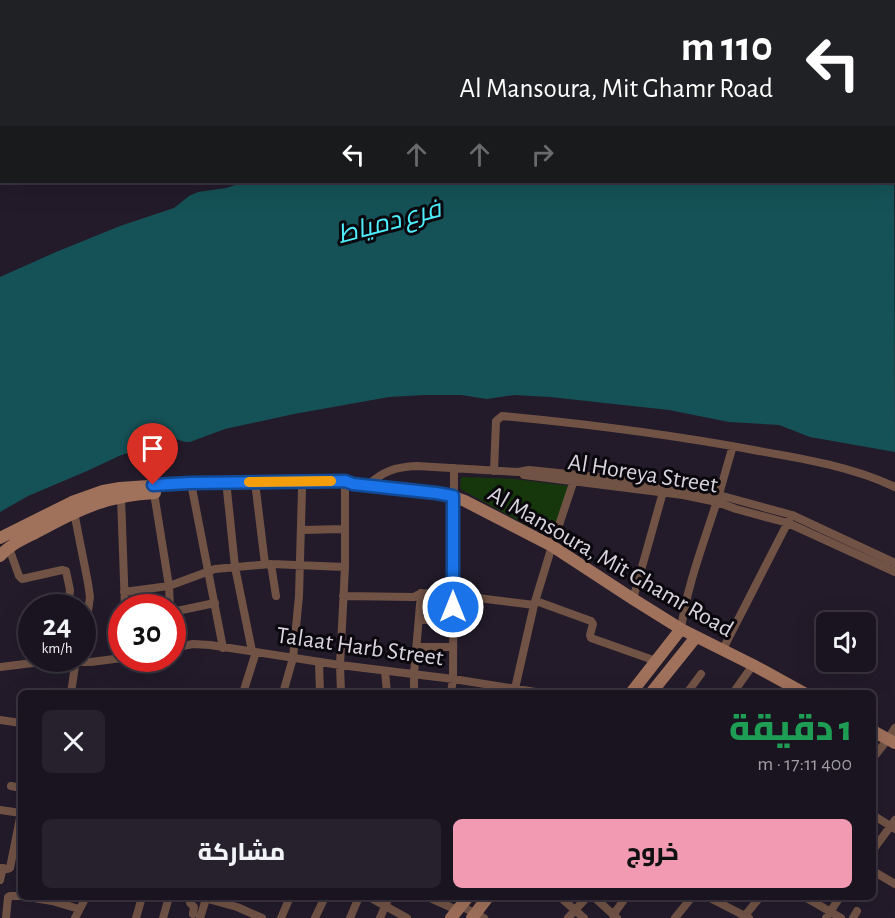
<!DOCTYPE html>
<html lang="ar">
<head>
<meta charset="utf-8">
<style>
  body { margin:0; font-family:"Alegreya Sans",Cairo,sans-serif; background:#27212d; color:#f1f3f6; direction:rtl; height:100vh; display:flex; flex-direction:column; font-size:22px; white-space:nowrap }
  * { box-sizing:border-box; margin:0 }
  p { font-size:20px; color:#9f9ea5 }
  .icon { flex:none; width:33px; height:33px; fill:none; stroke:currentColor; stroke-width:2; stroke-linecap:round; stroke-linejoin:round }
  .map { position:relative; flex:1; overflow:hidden; direction:ltr }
  .panel { position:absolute; left:18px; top:690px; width:858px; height:210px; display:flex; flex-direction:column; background:#1a1420; border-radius:9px; box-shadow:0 6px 24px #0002,0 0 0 2px #38333e; direction:rtl }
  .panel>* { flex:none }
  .banner { position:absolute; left:0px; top:0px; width:896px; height:183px; box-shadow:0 6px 24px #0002,0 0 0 2px #38333e; direction:rtl; background:#202124; color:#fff; overflow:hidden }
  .controls { position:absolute; left:816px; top:612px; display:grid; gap:12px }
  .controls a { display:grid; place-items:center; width:60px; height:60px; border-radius:9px; background:#1a1420; box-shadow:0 6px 24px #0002,0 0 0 2px #38333e; font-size:30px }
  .speed { position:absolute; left:18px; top:594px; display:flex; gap:12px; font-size:30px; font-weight:700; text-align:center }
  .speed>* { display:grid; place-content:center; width:78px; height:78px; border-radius:50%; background:#1a1420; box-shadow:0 6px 24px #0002,0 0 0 2px #38333e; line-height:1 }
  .speed small { font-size:15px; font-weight:400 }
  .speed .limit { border:9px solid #d22; background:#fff; color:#111 }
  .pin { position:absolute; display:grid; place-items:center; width:51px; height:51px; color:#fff; margin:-62px -26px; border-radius:50% 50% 50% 0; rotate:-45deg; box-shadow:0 0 6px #0007 }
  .pin .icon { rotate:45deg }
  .me { position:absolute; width:66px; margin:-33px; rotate:0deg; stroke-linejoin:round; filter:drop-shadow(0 0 4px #0008) }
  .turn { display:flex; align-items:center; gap:21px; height:126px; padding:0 24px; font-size:27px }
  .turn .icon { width:78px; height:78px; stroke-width:2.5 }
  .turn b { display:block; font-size:42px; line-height:51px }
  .lanes { display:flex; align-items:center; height:57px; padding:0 24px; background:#0003; justify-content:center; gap:30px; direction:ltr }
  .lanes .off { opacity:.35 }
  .round { display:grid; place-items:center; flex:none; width:63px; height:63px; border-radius:9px; background:#27212d }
  .summary { display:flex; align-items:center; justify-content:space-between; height:102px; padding:0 24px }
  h1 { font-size:36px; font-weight:800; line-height:45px; color:#1e9e55 }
  .primary-button { display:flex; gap:12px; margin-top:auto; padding:12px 24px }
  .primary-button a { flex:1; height:69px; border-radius:9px; background:#f19ab2; color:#111; font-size:24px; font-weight:800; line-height:69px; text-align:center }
  .primary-button a+a { background:#27212d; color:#f1f3f6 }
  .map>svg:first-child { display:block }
</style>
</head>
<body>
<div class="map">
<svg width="895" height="918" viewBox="0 0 895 918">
  <rect width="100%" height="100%" fill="#231b2a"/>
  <path fill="#16370b" d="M463 477 515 479 569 486 552 534 547 536 462 490 460 487 461 478Z"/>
  <path fill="#155257" d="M894 136 895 452 810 437 779 425 729 422 669 410 550 397 514 395 487 399 461 395H424L389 397 294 414 225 429 190 442H185L167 436 149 446 119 456 87 471 28 496 0 512V277L56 252 120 226 174 208 189 196 198 192 226 188 245 182H894Z"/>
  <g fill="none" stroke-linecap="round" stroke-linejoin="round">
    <path stroke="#715346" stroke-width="8" d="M180 0V2
      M464 0 467 2
      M568 0 576 2
      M823 0 826 2
      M341 2V0
      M362 2 363 0
      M386 2V0
      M438 2 439 0
      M491 2V0
      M517 2 518 0
      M551 2 552 0
      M608 2 609 0
      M655 2V0
      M718 2 719 0
      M763 2 764 0
      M801 2 802 0
      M894 15H895
      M0 33H2
      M894 46H895
      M894 57 895 54
      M494 471 496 421 502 416C588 424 674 435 759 451 805 459 852 467 895 487
      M524 475 683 495 717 502 736 509 788 523 895 572
      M255 482 265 564
      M191 483 223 648
      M367 486C383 471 395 467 417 466L518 472 529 470 598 477 685 488 719 495 792 515 895 563
      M227 490 235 567 252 651
      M154 493 169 586 170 608
      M121 497 125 608
      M74 512 88 583 90 597 87 618 82 635
      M301 530 345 529
      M9 548 19 576 22 579 62 570 66 571 70 590 68 608
      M271 564 276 596
      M124 592 169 586 215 569 271 564 345 567
      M343 596 414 597 421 593 454 595 534 605
      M633 599 663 492
      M536 601 591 621 593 624 590 635 591 638 656 661
      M172 612 215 603
      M29 614 32 620
      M419 620H453
      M681 629C687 586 703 545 716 504 722 485 727 465 733 446
      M417 647H453
      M172 648 193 644 210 645 340 665 453 679 542 693
      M722 651 789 520
      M319 662 320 693
      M0 667 41 662H91L122 658
      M385 671 387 693
      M71 693 76 659
      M243 693 256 652
      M283 693 293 658 299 596 302 489
      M341 693 340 665 345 567V481
      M414 693V674L421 593
      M451 693 453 679 454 468
      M514 693 534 605 552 546 575 477
      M687 693 701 674
      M733 693 753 665
      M0 720 21 723
      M873 758 888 739 895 728
      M11 786 21 788
      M0 810 21 813
      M873 815 895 829
      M873 850 895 820
      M0 868 8 869 10 868 21 813
      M873 871 895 884
      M0 880 3 868
      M28 897 52 901 79 909
      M191 897 190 903 194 907 193 914
      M201 897 237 907 262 918
      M369 897 407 918
      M428 897 457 910
      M560 897 584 918
      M594 897 617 918
      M708 897 749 918
      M805 897 841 918
      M461 906 484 918
      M613 915 626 897
      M6 918 8 897 10 896H21
      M75 918 86 897
      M136 918 142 897
      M163 918 169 897
      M200 918 206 899
      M281 918 290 897
      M315 918 325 897
      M350 918 359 897
      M380 918 389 897
      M568 918 587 897
      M675 918 692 897
      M743 918 760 897
      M826 918 840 897
      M853 918 857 911"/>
    <path stroke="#a0715b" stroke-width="12" d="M221 2V0
      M894 112H895
      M0 114H2
      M0 177H2
      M0 538 72 502 103 491 120 488 191 483 345 481 353 484C388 488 432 488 465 501L552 546 633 599 681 629 753 665 804 693
      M0 556C10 544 26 538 39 531 79 509 109 495 155 493
      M631 693 681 629
      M651 693 696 637
      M873 731 895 743
      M451 918 468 897
      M472 918 488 897"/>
  </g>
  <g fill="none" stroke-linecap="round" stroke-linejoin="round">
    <defs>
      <path id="route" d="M153 485 190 483 345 481 353 484 436 493 453 496V607"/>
    </defs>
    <use href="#route" stroke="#114b97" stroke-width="15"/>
    <use href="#route" stroke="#1a73e8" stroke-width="10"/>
    <path stroke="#f59e0b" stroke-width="10" d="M249 482 331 481"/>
  </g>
  <g text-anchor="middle" stroke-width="6" stroke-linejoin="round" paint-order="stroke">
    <g font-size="24" fill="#d9d4de" stroke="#0a070d">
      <text transform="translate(643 473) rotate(9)" y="8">Al Horeya Street</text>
      <text transform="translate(611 561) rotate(30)" y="8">Al Mansoura, Mit Ghamr Road</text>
      <text transform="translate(360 646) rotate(8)" y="8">Talaat Harb Street</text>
    </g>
    <g font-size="26" font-style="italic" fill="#4eedfb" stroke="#0a070d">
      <text transform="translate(389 221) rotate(-15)" y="9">فرع دمياط</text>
    </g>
  </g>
</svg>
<div class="controls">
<a><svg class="icon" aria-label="sound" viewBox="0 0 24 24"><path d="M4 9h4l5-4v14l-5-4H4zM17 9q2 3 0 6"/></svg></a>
</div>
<div class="speed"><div>24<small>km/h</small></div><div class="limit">30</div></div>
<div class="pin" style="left:153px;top:485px;background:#d93025"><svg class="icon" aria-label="arrive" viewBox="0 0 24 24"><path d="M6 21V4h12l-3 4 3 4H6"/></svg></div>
<svg class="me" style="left:453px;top:607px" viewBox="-20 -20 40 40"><circle r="17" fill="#1a73e8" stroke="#fff" stroke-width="3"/><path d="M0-11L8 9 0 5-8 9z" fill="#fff"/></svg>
<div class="banner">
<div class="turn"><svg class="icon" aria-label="left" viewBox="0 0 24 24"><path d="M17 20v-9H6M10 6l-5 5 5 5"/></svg><div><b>110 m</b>Al Mansoura, Mit Ghamr Road</div></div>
<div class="lanes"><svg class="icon" aria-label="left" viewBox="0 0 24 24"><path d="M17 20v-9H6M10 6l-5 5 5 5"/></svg><svg class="icon off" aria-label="ahead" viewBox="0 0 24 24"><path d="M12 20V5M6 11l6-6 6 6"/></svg><svg class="icon off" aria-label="ahead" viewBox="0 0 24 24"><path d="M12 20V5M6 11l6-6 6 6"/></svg><svg class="icon off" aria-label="right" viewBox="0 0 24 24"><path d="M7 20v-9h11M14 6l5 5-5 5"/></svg></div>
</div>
<section class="panel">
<div class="summary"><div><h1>1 دقيقة</h1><p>400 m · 17:11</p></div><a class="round"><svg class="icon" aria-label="close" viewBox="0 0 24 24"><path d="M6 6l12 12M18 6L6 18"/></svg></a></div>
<div class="primary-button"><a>خروج</a><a>مشاركة</a></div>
</section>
</div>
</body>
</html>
